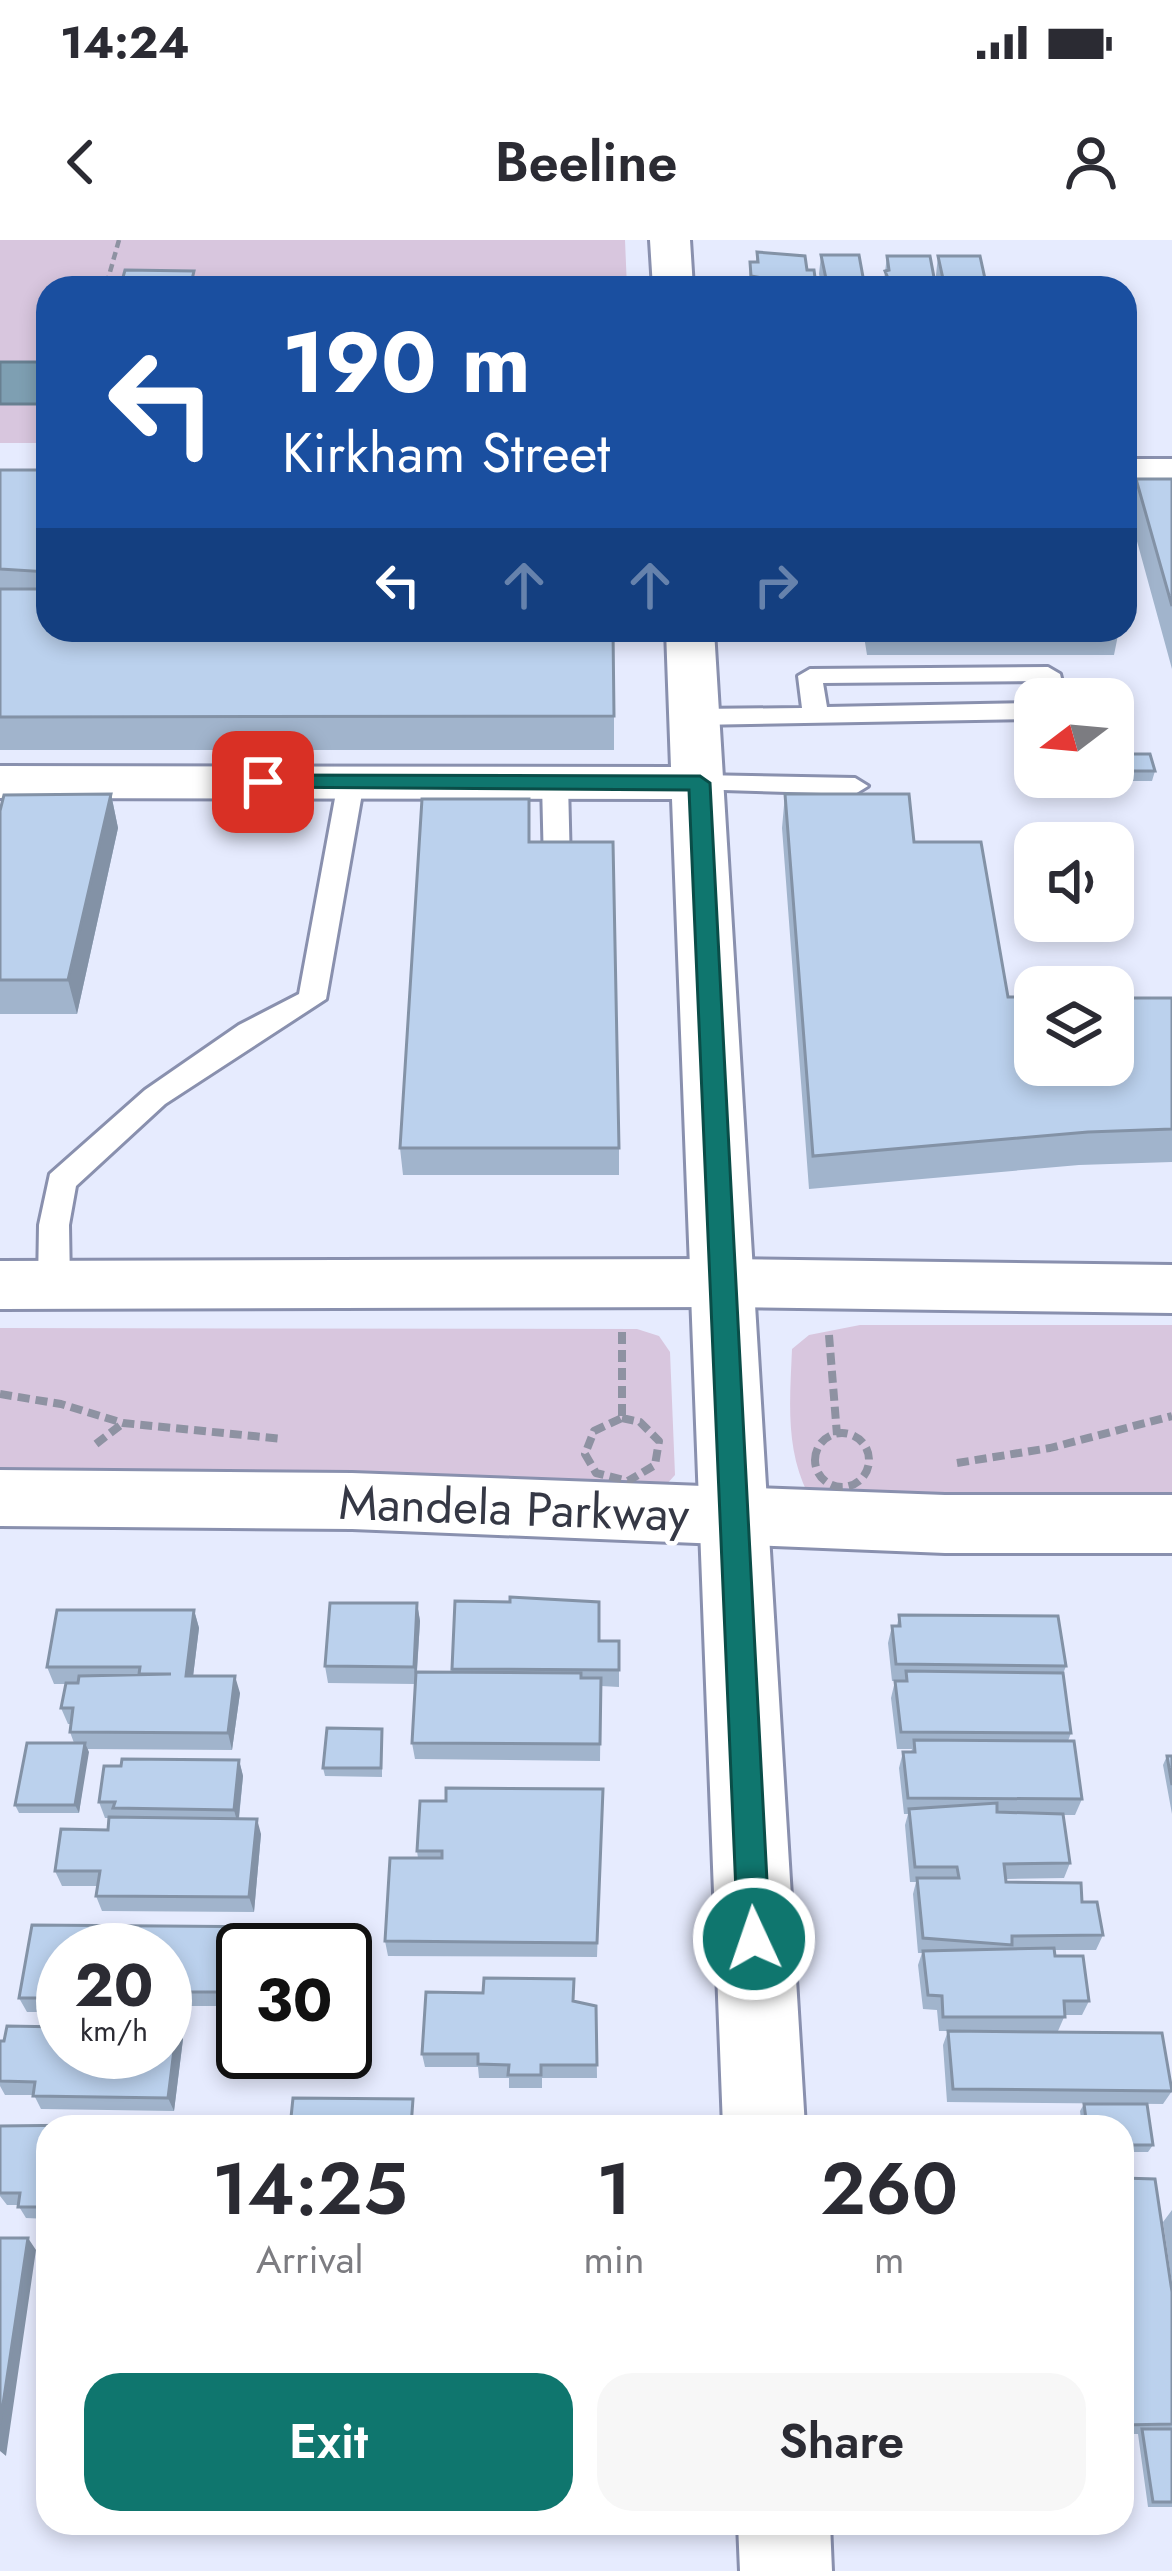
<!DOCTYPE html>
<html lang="en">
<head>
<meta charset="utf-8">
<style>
  body { margin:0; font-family:Jost,sans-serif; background:#f7f7f7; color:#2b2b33; height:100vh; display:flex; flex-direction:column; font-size:45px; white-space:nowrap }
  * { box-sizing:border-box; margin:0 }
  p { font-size:39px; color:#7c7c81 }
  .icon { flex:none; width:66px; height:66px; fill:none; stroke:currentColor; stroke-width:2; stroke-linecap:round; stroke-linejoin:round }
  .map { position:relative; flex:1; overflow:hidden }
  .sheet { position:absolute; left:36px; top:1875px; width:1098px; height:420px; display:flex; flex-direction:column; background:#fff; border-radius:36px; box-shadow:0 6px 18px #0003 }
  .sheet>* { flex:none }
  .banner { position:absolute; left:36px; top:36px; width:1101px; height:366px; border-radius:36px; box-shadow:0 6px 18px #0003; background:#1a4fa0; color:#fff; overflow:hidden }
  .needle { width:78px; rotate:254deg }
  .controls { position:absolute; left:1014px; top:438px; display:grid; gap:24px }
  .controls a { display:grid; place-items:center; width:120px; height:120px; border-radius:24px; background:#fff; box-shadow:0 6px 18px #0003; font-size:60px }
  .speed { position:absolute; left:36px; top:1683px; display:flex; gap:24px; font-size:60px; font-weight:700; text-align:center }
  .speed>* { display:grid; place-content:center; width:156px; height:156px; border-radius:50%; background:#fff; box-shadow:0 6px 18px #0003; line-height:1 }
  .speed small { font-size:30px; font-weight:400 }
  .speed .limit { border:6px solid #111; border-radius:18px; background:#fff; color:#111 }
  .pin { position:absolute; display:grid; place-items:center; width:102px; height:102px; color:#fff; margin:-51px; border-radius:24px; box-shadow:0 6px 18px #0006 }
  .me { position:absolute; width:132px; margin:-66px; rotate:357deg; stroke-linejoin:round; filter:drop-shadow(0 0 9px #0008) }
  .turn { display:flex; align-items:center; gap:42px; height:252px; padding:0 48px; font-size:54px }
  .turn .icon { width:156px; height:156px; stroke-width:2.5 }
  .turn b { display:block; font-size:84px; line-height:102px }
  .lanes { display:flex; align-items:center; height:114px; padding:0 48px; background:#0003; justify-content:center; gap:60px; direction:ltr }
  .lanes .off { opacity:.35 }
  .eta { display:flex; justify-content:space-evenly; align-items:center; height:204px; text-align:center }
  .eta b { font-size:72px; font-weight:600; line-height:84px }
  .action { display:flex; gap:24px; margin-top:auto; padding:24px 48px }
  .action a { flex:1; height:138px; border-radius:36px; background:#0f766e; color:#fff; font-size:48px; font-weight:600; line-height:138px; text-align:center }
  .action a+a { background:#f7f7f7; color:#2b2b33 }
  .status { display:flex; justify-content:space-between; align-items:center; height:84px; padding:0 60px; background:#fff; direction:ltr }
  .status svg { height:33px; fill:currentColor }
  header { display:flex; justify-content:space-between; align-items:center; height:156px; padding:0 48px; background:#fff; font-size:54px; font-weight:600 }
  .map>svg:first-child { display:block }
</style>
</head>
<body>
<div class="status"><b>14:24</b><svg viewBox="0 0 49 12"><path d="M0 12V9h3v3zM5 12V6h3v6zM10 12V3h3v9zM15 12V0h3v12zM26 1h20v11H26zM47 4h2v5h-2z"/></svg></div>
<header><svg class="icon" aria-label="back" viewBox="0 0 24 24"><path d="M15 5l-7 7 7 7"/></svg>Beeline<svg class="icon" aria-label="person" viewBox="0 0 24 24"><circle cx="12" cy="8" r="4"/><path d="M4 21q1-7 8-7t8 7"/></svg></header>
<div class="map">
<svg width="1172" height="2331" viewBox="0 0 1172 2331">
  <rect width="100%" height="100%" fill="#e6ebfe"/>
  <path fill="#d8c6de" d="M0 0H625L627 48H48V203H0Z
    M860 1085H1172V1268L808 1254C785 1208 790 1160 792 1109L809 1095Z
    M0 1088 637 1089 659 1096 670 1112 675 1235 655 1257 0 1237Z"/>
  <path fill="#7e9fb2" stroke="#688091" stroke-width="3" d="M0 122H48V164H0Z"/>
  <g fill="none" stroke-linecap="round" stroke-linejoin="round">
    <defs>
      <path id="service" d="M1048 427 1060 434 1066 459H1042L1037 441 823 443 827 467 1035 463V479L696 485 683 477 696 469 802 468 798 436 810 429Z
        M351 534 364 542 326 759 165 864 76 946 69 985 70 1045 65 1054H43L38 1045 39 985 50 934 145 850 239 785 299 754 338 542Z
        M555 535 568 543 570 626 557 635 544 626 542 543Z
        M700 535 855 538 868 546 855 554 691 549 687 543 691 537Z"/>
      <path id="minor" d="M650 0H690L693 48H653Z
        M1125 219H1172V245H1125Z
        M666 390H714L805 1887H723L672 559 0 558V526L671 527Z
        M738 2283H830L832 2331H740Z"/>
      <path id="secondary" d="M723 1019 1172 1025V1073L723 1067 0 1069V1021Z
        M0 1230 352 1233 945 1255H1172V1313H945L352 1289 0 1286Z"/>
    </defs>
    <use href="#service" stroke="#8990ae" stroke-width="6"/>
    <use href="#minor" stroke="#8990ae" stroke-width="6"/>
    <use href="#secondary" stroke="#8990ae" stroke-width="6"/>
    <path stroke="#8e92a2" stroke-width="4.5" stroke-dasharray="8 4.5" stroke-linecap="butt" d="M119 0 108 39H127
      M190 40H211L209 48"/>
    <path stroke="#8e92a2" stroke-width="8" stroke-dasharray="12 6" stroke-linecap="butt" d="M622 1092V1178
      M829 1095 837 1195
      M0 1154 61 1164 123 1183 283 1199
      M622 1178 640 1182 659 1201 655 1225 628 1241 596 1233 585 1214 594 1191Z
      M815 1220a27 27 0 1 1 54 0a27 27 0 1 1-54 0Z
      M96 1204 122 1184
      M957 1223 1050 1208 1172 1176"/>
    <use href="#service" fill="#fff" fill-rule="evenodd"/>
    <use href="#minor" fill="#fff" fill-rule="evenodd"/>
    <use href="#secondary" fill="#fff" fill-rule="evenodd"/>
  </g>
  <path fill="#a1b4cc" d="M757 12 807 30H814L816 48H749L750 22H756Z
    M821 15 865 48H822L819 34Z
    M887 16 936 48H883Z
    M938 16 987 48H938L936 35Z
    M0 230H48V390L614 476V510H0Z
    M1136 239H1172V429L1129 272Z
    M863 390H1119L1114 415H867Z
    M1113 514 1155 531 1152 541H1064L1063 537H1113Z
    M111 554 118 588 77 774H0V571Z
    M785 554 914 602 1008 757 1172 758V922L1079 925 809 949 782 588Z
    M400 908H619V935H403Z
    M455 1361 619 1430V1447L601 1446 600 1521 415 1519 412 1503 415 1444 328 1443 325 1426 417 1363 420 1381 417 1432H452Z
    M194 1370 199 1388 193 1436 240 1453 232 1510 88 1509 79 1573H19L15 1565 74 1503 70 1492 71 1484H68L61 1468 66 1444H54L47 1427Z
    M899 1375 1066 1426 1063 1434 1071 1493 1068 1501 1082 1559 1075 1575H1063L1070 1623 1064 1638 1006 1639V1642L1082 1662 1103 1695 1096 1710H1054L1055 1716 1089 1761 1082 1775H1065L1058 1791H939L937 1770 923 1769 918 1725 922 1713H918L913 1654 916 1642H910L905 1585 908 1574H904L899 1528 903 1512H911L912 1509H897L891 1458 895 1441H904H892L888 1403 892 1386H897Z
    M382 1489V1537L325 1536 323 1528Z
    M1167 1516H1172V1574L1163 1525Z
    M239 1520 243 1536 239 1579 261 1594 254 1672 102 1671 96 1656 97 1646H62L55 1631 108 1590 109 1578H105L99 1562Z
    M603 1549 597 1717 388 1716 385 1701 418 1618 417 1611 446 1561Z
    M32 1685 288 1687 292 1701 291 1710H243V1766H186L185 1773H165V1710H63V1772H27L19 1758Z
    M574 1761 596 1766 597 1838H542V1848H509V1838H479L478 1827H425L422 1814Z
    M948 1791 1172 1851 1163 1864 947 1862 943 1805Z
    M183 1799 174 1871 41 1869 34 1855H5L0 1846V1801Z
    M1084 1864 1153 1905 1148 1912H1122V1887H1082L1080 1871Z
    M0 1886 48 1887V1979L26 1978 18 1965H7L0 1956Z
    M1122 1938 1172 2052V2267H1148L1138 2194H1122Z
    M1172 1970V2043L1163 1982Z"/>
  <path fill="#8392a6" d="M111 554 118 588 77 774 68 740Z
    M417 1363 420 1381 416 1444 414 1427Z
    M194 1370 199 1388 191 1453 186 1436Z
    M235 1436 240 1453 232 1510 228 1493Z
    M85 1503 89 1512 79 1573 75 1565Z
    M239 1520 243 1536 238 1585 234 1570Z
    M257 1579 261 1594 254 1672 249 1657Z
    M288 1687 292 1701 291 1710H286Z
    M180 1752 186 1766 185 1773 179 1759Z
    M177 1786 183 1799 174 1871 168 1858Z
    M28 1998 36 2010 6 2216 0 2211V2184Z"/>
  <path fill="#bbd1ed" stroke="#8392a6" stroke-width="3" d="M757 12 805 16 807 30H814L816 45H806V48H775L774 40 751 36 750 22H758Z
    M821 15H859L865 48H828Z
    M887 16H930L936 48H892L885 31 889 30Z
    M938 16H980L987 48H945Z
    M125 30 194 31 190 48H120Z
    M0 230H48V332L0 329Z
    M1136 239H1172V366Z
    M0 349H48V390H613L614 476 0 477Z
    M1113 514H1150L1155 531H1113Z
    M111 554 68 740H0V571L4 555Z
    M785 554H909L914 602H981L1008 757H1035V825H1113V758H1172V889L1088 892 813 916Z
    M422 559H529V602H613L619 908H400Z
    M510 1357 599 1362V1401H619V1430L452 1429 455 1361 510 1362Z
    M330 1363H417L414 1427 325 1426Z
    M57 1370H194L186 1436H235L228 1493 70 1492 73 1468H61L66 1443H78L79 1436 171 1434H139L140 1427H47Z
    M899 1375 1058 1376 1066 1426 896 1424 892 1386H900Z
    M906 1431 1063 1433 1071 1493 901 1492 895 1441H907Z
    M416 1432 581 1433V1438H601L600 1504 412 1503Z
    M327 1488 382 1489 381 1528H323Z
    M914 1500 1074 1501 1082 1559 908 1558 903 1512H915Z
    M27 1503H85L75 1565H15Z
    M1167 1516H1172V1545Z
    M122 1519 239 1520 234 1570 113 1568 115 1562H99L104 1526H121Z
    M446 1548 603 1549 597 1703 385 1701 390 1618H442V1611H417L420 1561H446Z
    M997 1563V1572L1063 1574 1070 1623 1004 1624 1006 1642 1081 1643 1082 1662H1097L1103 1695 1012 1696V1705L923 1698 917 1638H959L957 1627H915L909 1569Z
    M109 1577 257 1579 249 1657 96 1656 100 1631H55L61 1589 108 1590Z
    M32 1685 288 1687 286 1710H243V1752H180L179 1759H165V1710H63V1758H19Z
    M1054 1708 1055 1716H1083L1089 1761H1064L1065 1777H943L942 1756 928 1755 923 1711Z
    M484 1738 574 1739 573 1761 596 1766 597 1825H541V1835H508L509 1825 478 1824V1814H422L426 1752 483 1753Z
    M165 1785 177 1786 168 1858 33 1856 35 1842 0 1841V1801H4L7 1786 63 1787V1812H165Z
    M948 1791 1162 1793 1172 1851 953 1849Z
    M293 1858 413 1859 411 1887H290Z
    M1084 1864H1147L1153 1905H1122V1887H1087Z
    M171 1884V1887H48V1967H18L20 1953H0V1886Z
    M1122 1938 1155 1939 1172 2052V2184L1122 2185Z
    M0 1998H28L0 2184Z
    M1142 2189H1172V2262H1153Z"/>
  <path fill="#0f766e" stroke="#0a4d48" stroke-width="3" d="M263 535 700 536 710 543 770 1699 765 1709 754 1714 742 1709 738 1699 689 550 256 547 252 542Z"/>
  <g text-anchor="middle" stroke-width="9" stroke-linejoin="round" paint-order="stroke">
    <g font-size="48" fill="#353845" stroke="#fff">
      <text transform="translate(514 1268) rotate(2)" y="17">Mandela Parkway</text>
    </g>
  </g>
</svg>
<div class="controls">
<a><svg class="needle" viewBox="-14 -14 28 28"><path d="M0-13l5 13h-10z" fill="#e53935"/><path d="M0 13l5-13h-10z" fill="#7c7c81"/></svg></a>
<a><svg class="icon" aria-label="sound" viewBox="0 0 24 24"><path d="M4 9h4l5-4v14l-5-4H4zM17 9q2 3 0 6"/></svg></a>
<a><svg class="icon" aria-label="layers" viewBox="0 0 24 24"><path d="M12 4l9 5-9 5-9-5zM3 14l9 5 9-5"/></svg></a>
</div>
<div class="speed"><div>20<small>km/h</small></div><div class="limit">30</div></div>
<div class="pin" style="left:263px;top:542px;background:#d93025"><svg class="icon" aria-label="arrive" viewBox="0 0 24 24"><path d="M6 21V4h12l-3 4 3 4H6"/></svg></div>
<svg class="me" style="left:754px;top:1699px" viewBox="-20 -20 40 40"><circle r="17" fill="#0f766e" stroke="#fff" stroke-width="3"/><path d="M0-11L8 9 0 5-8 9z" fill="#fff"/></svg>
<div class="banner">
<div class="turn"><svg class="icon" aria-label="left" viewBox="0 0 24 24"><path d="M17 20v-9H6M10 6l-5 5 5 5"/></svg><div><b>190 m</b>Kirkham Street</div></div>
<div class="lanes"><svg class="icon" aria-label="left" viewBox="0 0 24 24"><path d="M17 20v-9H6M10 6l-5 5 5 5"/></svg><svg class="icon off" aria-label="ahead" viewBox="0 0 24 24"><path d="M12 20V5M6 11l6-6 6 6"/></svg><svg class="icon off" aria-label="ahead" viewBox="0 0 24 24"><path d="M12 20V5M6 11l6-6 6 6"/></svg><svg class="icon off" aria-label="right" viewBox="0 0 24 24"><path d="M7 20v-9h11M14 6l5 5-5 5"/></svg></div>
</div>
<section class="sheet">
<div class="eta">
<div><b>14:25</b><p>Arrival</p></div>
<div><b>1</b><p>min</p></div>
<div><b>260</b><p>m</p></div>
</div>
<div class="action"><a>Exit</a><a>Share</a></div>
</section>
</div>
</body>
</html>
